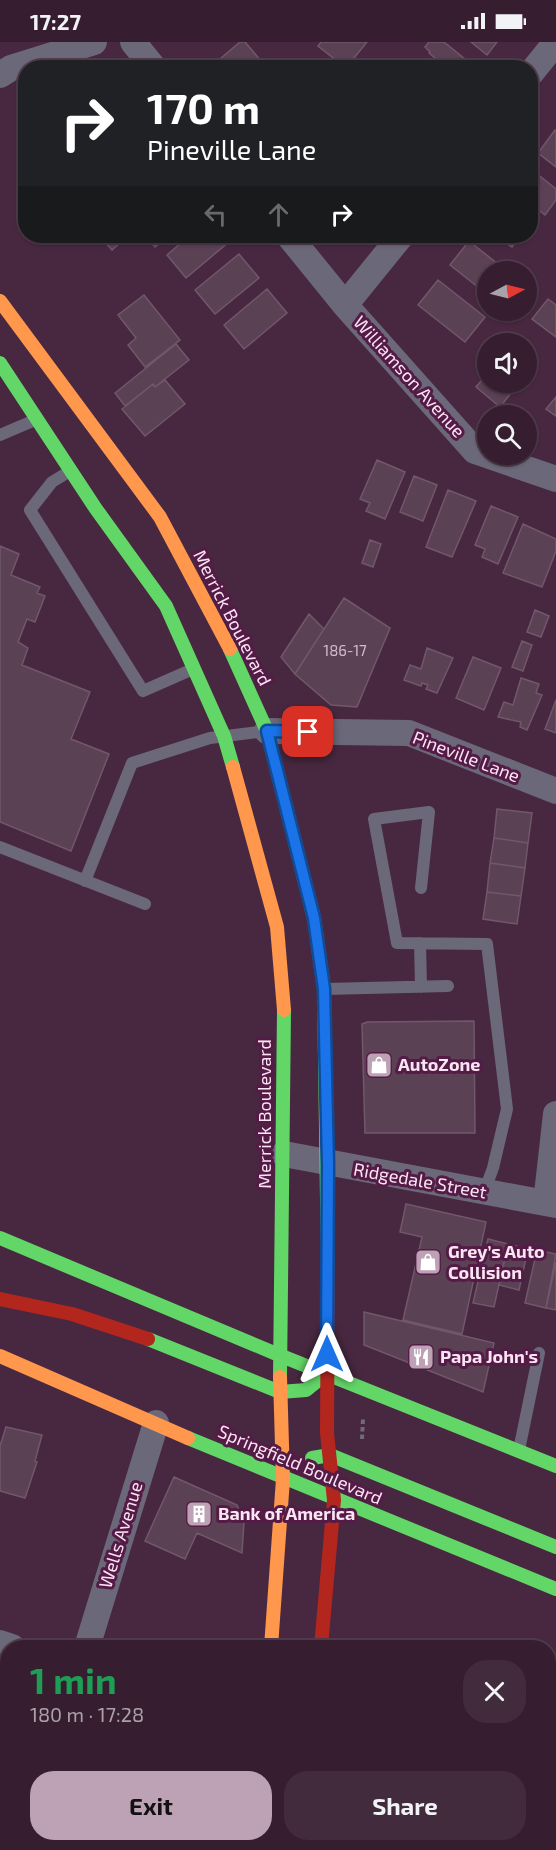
<!DOCTYPE html>
<html lang="en">
<head>
<meta charset="utf-8">
<style>
  body { margin:0; font-family:"Exo 2",sans-serif; background:#412b3c; color:#f1f3f6; height:100vh; display:flex; flex-direction:column; font-size:22px; white-space:nowrap }
  * { box-sizing:border-box; margin:0 }
  p { font-size:20px; color:#aaa2ab }
  .icon { flex:none; width:33px; height:33px; fill:none; stroke:currentColor; stroke-width:2; stroke-linecap:round; stroke-linejoin:round }
  .map { position:relative; flex:1; overflow:hidden }
  .details { position:absolute; left:0px; top:1598px; width:556px; height:212px; display:flex; flex-direction:column; background:#361e30; border-radius:24px 24px 0 0; box-shadow:0 2px 4px #0004,0 0 0 2px #503c4c }
  .details>* { flex:none }
  .hud { position:absolute; left:18px; top:18px; width:520px; height:183px; border-radius:24px; box-shadow:0 2px 4px #0004,0 0 0 2px #503c4c; background:#202124; color:#fff; overflow:hidden }
  .needle { width:39px; rotate:83deg }
  .tools { position:absolute; left:477px; top:219px; display:grid; gap:12px }
  .tools a { display:grid; place-items:center; width:60px; height:60px; border-radius:50%; background:#361e30; box-shadow:0 2px 4px #0004,0 0 0 2px #503c4c; font-size:30px }
  .pin { position:absolute; display:grid; place-items:center; width:51px; height:51px; color:#fff; margin:-26px; border-radius:12px; box-shadow:0 3px 9px #0006 }
  .me { position:absolute; width:66px; margin:-33px; rotate:0deg; stroke-linejoin:round; filter:drop-shadow(0 0 4px #0008) }
  .turn { display:flex; align-items:center; gap:21px; height:126px; padding:0 30px; font-size:27px }
  .turn .icon { width:78px; height:78px; stroke-width:2.5 }
  .turn b { display:block; font-size:42px; line-height:51px }
  .lanes { display:flex; align-items:center; height:57px; padding:0 30px; background:#0003; justify-content:center; gap:30px; direction:ltr }
  .lanes .off { opacity:.35 }
  .round { display:grid; place-items:center; flex:none; width:63px; height:63px; border-radius:24px; background:#412b3c }
  .overview { display:flex; align-items:center; justify-content:space-between; height:102px; padding:0 30px }
  h1 { font-size:36px; font-weight:700; line-height:45px; color:#1e9e55 }
  .cta { display:flex; gap:12px; margin-top:auto; padding:12px 30px }
  .cta a { flex:1; height:69px; border-radius:24px; background:#bca2b4; color:#111; font-size:24px; font-weight:700; line-height:69px; text-align:center }
  .cta a+a { background:#412b3c; color:#f1f3f6 }
  .status { display:flex; justify-content:space-between; align-items:center; height:42px; padding:0 30px; background:#361e30; direction:ltr }
  .status svg { height:16px; fill:currentColor }
  .map>svg:first-child { display:block }
</style>
</head>
<body>
<div class="status"><b>17:27</b><svg viewBox="0 0 49 12"><path d="M0 12V9h3v3zM5 12V6h3v6zM10 12V3h3v9zM15 12V0h3v12zM26 1h20v11H26zM47 4h2v5h-2z"/></svg></div>
<div class="map">
<svg width="556" height="1808" viewBox="0 0 556 1808">
  <rect width="100%" height="100%" fill="#482840"/>
  <path fill="#5b4154" stroke="#72576b" stroke-width="1.5" d="M240 0H245L267 26H218L214 22Z
    M321 0H367L346 26 318 4Z
    M429 0H444L476 26H447L429 11 430 10 425 5Z
    M471 0H497L487 13Z
    M555 88 556 89V125L538 111Z
    M531 127 556 147V158L545 173 531 162Z
    M109 194H126L127 195 112 208 103 198Z
    M146 194H169L155 205Z
    M189 194H225L230 199 186 236 167 213Z
    M496 194H521L512 205Z
    M469 199 508 230H488V253L450 223Z
    M239 212 259 236 215 272 195 248Z
    M438 238 485 275 465 300 418 263Z
    M267 247 287 271 244 307 224 283Z
    M144 253 180 298 145 325 128 303 136 296 118 273Z
    M548 257 556 263V295L532 277Z
    M176 302 189 318 155 345 153 342 125 364 115 351Z
    M528 308 534 314 531 318 535 321 526 332Z
    M488 331V340H520L500 365 476 345Z
    M165 338 185 362 145 394 122 367 153 342 155 345Z
    M556 355V374L546 367Z
    M377 418 405 430 385 477 366 469 370 461 360 457Z
    M414 434 437 443 423 479 400 470Z
    M448 448 476 459 452 515 426 505Z
    M491 464 518 475 498 522 482 515 485 507 475 503Z
    M523 482 556 497V509L542 545 503 531Z
    M370 498 381 502 373 525 362 521Z
    M0 504 19 512 11 533 40 545 37 551 45 554 35 580 27 577 18 600 28 606 22 623 90 650 71 697 109 712 71 809 0 780Z
    M344 556 390 586 357 665 331 663 295 632Z
    M535 568 549 574 541 595 527 590Z
    M309 572 324 587 295 632 281 615Z
    M522 599 532 603 523 629 512 625Z
    M427 606 453 616 437 651 426 647 428 643 422 641 421 644 404 638 410 623 421 627Z
    M473 615 501 626 484 668 456 656Z
    M521 636 539 642 536 651 542 653 527 688 520 685 521 680 498 675 504 660 513 663Z
    M556 658V691L545 687Z
    M497 767 532 771 528 801 494 796Z
    M494 796 528 801 525 826 490 821Z
    M490 821 525 826 521 854 487 850Z
    M487 850 521 854 517 882 483 877Z
    M474 979 475 1091H365L362 982 367 980Z
    M406 1162 486 1180 462 1292 403 1278 422 1195 400 1190Z
    M488 1197 508 1202 494 1265 473 1261Z
    M508 1202 528 1207 519 1248 499 1243Z
    M537 1208 556 1212 546 1266 525 1261Z
    M556 1220V1268L546 1266Z
    M364 1270 494 1301 483 1350 364 1303Z
    M6 1385 42 1393 35 1419 37 1420 25 1456 0 1449V1404Z
    M174 1435 237 1463 244 1480 242 1511 197 1491 185 1517 145 1499Z
    M8 1704V1748L0 1746V1727Z
    M36 1802H96L94 1808H34Z
    M96 1802H186L193 1804 192 1808H94Z
    M314 1802H361L358 1808H311Z
    M470 1802H502L500 1808H468Z"/>
  <g fill="none" stroke-linecap="round" stroke-linejoin="round">
    <path stroke="#746978" stroke-width="4" stroke-dasharray="4.5 3" stroke-linecap="butt" d="M362 1397 363 1377"/>
    <path stroke="#6b6879" stroke-width="12" d="M0 393 35 378
      M70 429 52 440 30 468 143 649 193 627
      M0 805 145 862
      M85 839 132 721 210 696 266 689
      M421 846 429 770 374 777 397 901 487 902 507 1067 493 1126 484 1150
      M420 901 421 945
      M325 947 448 944
      M519 1408 539 1311"/>
    <path stroke="#6b6879" stroke-width="26" d="M133 0 154 26
      M531 31 556 0
      M0 33 11 26 94 0
      M289 194 345 263 475 409 556 437
      M345 263 401 194
      M267 689 409 691 556 749
      M284 1112 556 1163
      M546 1161 556 1072
      M0 1601 12 1605
      M87 1605 156 1381
      M549 1791 556 1768"/>
    <path stroke="#63d668" stroke-width="14" d="M0 321 96 467 166 564 224 694 233 725
      M230 607 267 689 314 876 324 947 328 1227
      M0 1196 279 1313 556 1424
      M148 1297 280 1350 306 1348 327 1331
      M280 1335 284 968
      M188 1396 556 1547
      M312 1416 330 1413 556 1505
      M284 1808 286 1802"/>
    <path stroke="#ff974d" stroke-width="14" d="M0 259 160 475 230 607
      M233 725 277 885 284 968
      M0 1314 188 1396
      M271 1605 283 1437 280 1335
      M235 1808 237 1802"/>
    <path stroke="#b3261e" stroke-width="14" d="M0 1257 72 1272 148 1297
      M321 1605 334 1458 327 1391 328 1227"/>
  </g>
  <g fill="none" stroke-linecap="round" stroke-linejoin="round">
    <defs>
      <path id="route" d="M308 690 267 689 314 876 324 947 328 1122 327 1312"/>
    </defs>
    <use href="#route" stroke="#114b97" stroke-width="15"/>
    <use href="#route" stroke="#1a73e8" stroke-width="10"/>
  </g>
  <defs>
    <symbol id="shop-square" viewBox="-11 -11 22 22"><rect x="-9" y="-9" width="18" height="18" rx="4" fill="#bca2b4" stroke="#551b47"/><path d="M-5-2.5h2.3a2.7 3.5 0 0 1 5.4 0H5L5.5 6h-11ZM-1.5-2.5h3a1.5 2.3 0 0 0-3 0Z" fill="#fff"/></symbol>
    <symbol id="restaurant-square" viewBox="-11 -11 22 22"><rect x="-9" y="-9" width="18" height="18" rx="4" fill="#bca2b4" stroke="#551b47"/><path d="M-5-6h1v4h1v-4h1v4h1v-4h1v5L-1.5 .5V6h-2V.5L-5-1ZM5-6V6H3V1.5H1.5Q1.5-4 5-6Z" fill="#fff"/></symbol>
    <symbol id="building-square" viewBox="-11 -11 22 22"><rect x="-9" y="-9" width="18" height="18" rx="4" fill="#bca2b4" stroke="#551b47"/><path d="M-4-6H4V6H1V3H-1V6H-4ZM-2.5-4.3h1.7v1.8h-1.7ZM.8-4.3h1.7v1.8H.8ZM-2.5-1h1.7V.8h-1.7ZM.8-1h1.7V.8H.8Z" fill="#fff"/></symbol>
  </defs>
  <g fill-rule="evenodd">
    <use href="#shop-square" x="364" y="1008" width="30" height="30"/>
    <use href="#shop-square" x="413" y="1205" width="30" height="30"/>
    <use href="#restaurant-square" x="406" y="1300" width="30" height="30"/>
    <use href="#building-square" x="184" y="1457" width="30" height="30"/>
  </g>
  <g text-anchor="middle" stroke-width="6" stroke-linejoin="round" paint-order="stroke">
    <g font-size="15" fill="#d3bbcb">
      <text x="345" y="614">186-17</text>
    </g>
    <g font-size="18" fill="#fbe4f3" stroke="#551b47">
      <text transform="translate(409 335) rotate(48)" y="6">Williamson Avenue</text>
      <text transform="translate(232 576) rotate(63)" y="6">Merrick Boulevard</text>
      <text transform="translate(466 715) rotate(21)" y="6">Pineville Lane</text>
      <text transform="translate(265 1072) rotate(-90)" y="6">Merrick Boulevard</text>
      <text transform="translate(420 1139) rotate(10)" y="6">Ridgedale Street</text>
      <text transform="translate(300 1423) rotate(23)" y="6">Springfield Boulevard</text>
      <text transform="translate(121 1493) rotate(-73)" y="6">Wells Avenue</text>
    </g>
    <g font-size="18" font-weight="bold" fill="#fbe4f3" stroke="#551b47" text-anchor="start">
      <text x="398" y="1029">AutoZone</text>
      <text x="448" y="1216">Grey’s Auto<tspan x="448" dy="21">Collision</tspan></text>
      <text x="440" y="1321">Papa John's</text>
      <text x="218" y="1478">Bank of America</text>
    </g>
  </g>
</svg>
<div class="tools">
<a><svg class="needle" viewBox="-14 -14 28 28"><path d="M0-13l5 13h-10z" fill="#e53935"/><path d="M0 13l5-13h-10z" fill="#aaa2ab"/></svg></a>
<a><svg class="icon" aria-label="sound" viewBox="0 0 24 24"><path d="M4 9h4l5-4v14l-5-4H4zM17 9q2 3 0 6"/></svg></a>
<a><svg class="icon" aria-label="search" viewBox="0 0 24 24"><circle cx="10" cy="10" r="6"/><path d="M15 15l6 6"/></svg></a>
</div>
<div class="pin" style="left:308px;top:690px;background:#d93025"><svg class="icon" aria-label="arrive" viewBox="0 0 24 24"><path d="M6 21V4h12l-3 4 3 4H6"/></svg></div>
<svg class="me" style="left:327px;top:1312px" viewBox="-20 -20 40 40"><path d="M0-17L14 15 0 8-14 15z" fill="#1a73e8" stroke="#fff" stroke-width="4"/></svg>
<div class="hud">
<div class="turn"><svg class="icon" aria-label="right" viewBox="0 0 24 24"><path d="M7 20v-9h11M14 6l5 5-5 5"/></svg><div><b>170 m</b>Pineville Lane</div></div>
<div class="lanes"><svg class="icon off" aria-label="left" viewBox="0 0 24 24"><path d="M17 20v-9H6M10 6l-5 5 5 5"/></svg><svg class="icon off" aria-label="ahead" viewBox="0 0 24 24"><path d="M12 20V5M6 11l6-6 6 6"/></svg><svg class="icon" aria-label="right" viewBox="0 0 24 24"><path d="M7 20v-9h11M14 6l5 5-5 5"/></svg></div>
</div>
<section class="details">
<div class="overview"><div><h1>1 min</h1><p>180 m · 17:28</p></div><a class="round"><svg class="icon" aria-label="close" viewBox="0 0 24 24"><path d="M6 6l12 12M18 6L6 18"/></svg></a></div>
<div class="cta"><a>Exit</a><a>Share</a></div>
</section>
</div>
</body>
</html>
